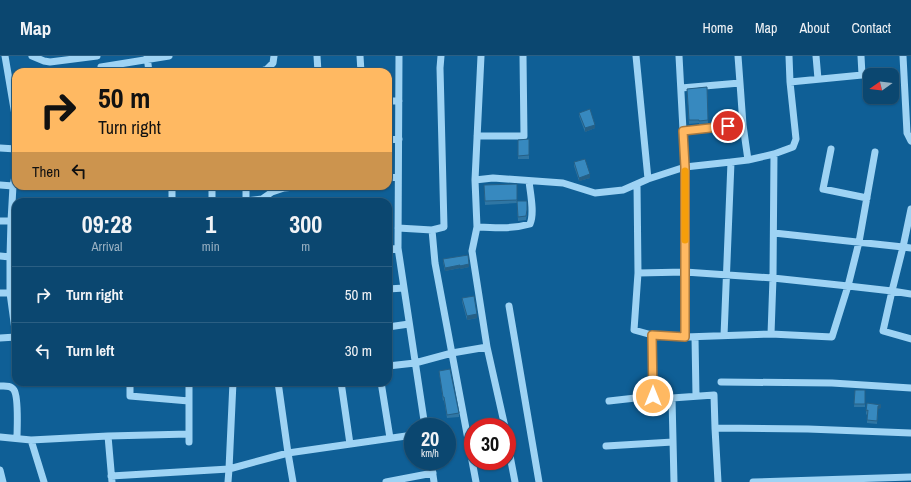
<!DOCTYPE html>
<html lang="en">
<head>
<meta charset="utf-8">
<style>
  body { margin:0; font-family:"Archivo Narrow",sans-serif; background:#195178; color:#f1f3f6; height:100vh; display:flex; flex-direction:column; font-size:15px; white-space:nowrap }
  * { box-sizing:border-box; margin:0 }
  p { font-size:13px; color:#9ab2c3 }
  .icon { flex:none; width:22px; height:22px; fill:none; stroke:currentColor; stroke-width:2; stroke-linecap:round; stroke-linejoin:round }
  .map { position:relative; flex:1; overflow:hidden }
  .panel { position:absolute; left:12px; top:142px; width:380px; height:188px; display:flex; flex-direction:column; background:#0b4770; border-radius:12px; box-shadow:0 1px 3px #0004,0 0 0 1px #2b5f83 }
  .panel>* { flex:none }
  .top-card { position:absolute; left:12px; top:12px; width:380px; height:122px; border-radius:12px; box-shadow:0 1px 3px #0004,0 0 0 1px #2b5f83; background:#ffb962; color:#111; overflow:hidden }
  .needle { width:26px; rotate:256deg }
  .buttons { position:absolute; left:863px; top:12px; display:grid; gap:8px }
  .buttons a { display:grid; place-items:center; width:36px; height:36px; border-radius:8px; background:#0b4770; box-shadow:0 1px 3px #0004,0 0 0 1px #2b5f83; font-size:20px }
  .speed { position:absolute; left:404px; top:362px; display:flex; gap:8px; font-size:20px; font-weight:700; text-align:center }
  .speed>* { display:grid; place-content:center; width:52px; height:52px; border-radius:50%; background:#0b4770; box-shadow:0 1px 3px #0004,0 0 0 1px #2b5f83; line-height:1 }
  .speed small { font-size:10px; font-weight:400 }
  .speed .limit { border:6px solid #d22; background:#fff; color:#111 }
  .pin { position:absolute; display:grid; place-items:center; width:34px; height:34px; color:#fff; margin:-17px; border:2px solid #fff; border-radius:50%; box-shadow:0 1px 4px #0007 }
  .me { position:absolute; width:44px; margin:-22px; rotate:0deg; stroke-linejoin:round; filter:drop-shadow(0 0 3px #0008) }
  .turn { display:flex; align-items:center; gap:14px; height:84px; padding:0 20px; font-size:18px }
  .turn .icon { width:52px; height:52px; stroke-width:2.5 }
  .turn b { display:block; font-size:28px; line-height:34px }
  .then { display:flex; align-items:center; height:38px; padding:0 20px; background:#0003; gap:8px; font-size:15px }
  .eta { display:flex; justify-content:space-evenly; align-items:center; height:68px; text-align:center }
  .eta b { font-size:24px; font-weight:700; line-height:28px }
  ul { padding:0; list-style:none }
  li { display:flex; align-items:center; gap:12px; height:56px; padding:0 20px; border-top:1px solid #2b5f83 }
  li div { flex:1 }
  li b { display:block; font-size:15px }
  li em { font-style:normal }
  header { display:flex; align-items:center; gap:24px; box-sizing:border-box; height:56px; padding:0 20px; background:#0b4770; border-bottom:1px solid #2b5f83 }
  header strong { font-size:19px }
  nav { display:flex; gap:22px; margin-inline-start:auto; font-size:14px }
  .map>svg:first-child { display:block }
</style>
</head>
<body>
<header>
<strong>Map</strong>
<nav><a>Home</a><a>Map</a><a>About</a><a>Contact</a></nav>
</header>
<div class="map">
<svg width="911" height="426" viewBox="0 0 911 426">
  <rect width="100%" height="100%" fill="#0f5f96"/>
  <g fill="none" stroke-linecap="round" stroke-linejoin="round">
    <path stroke="#9ed3f4" stroke-width="7" d="M5 0 16 65
      M32 0 44 5 50 6 97 0
      M147 0 149 16
      M317 0 318 16
      M360 0 361 16
      M789 0 790 26
      M816 0 818 23
      M903 0 907 77 911 85
      M101 11 169 0
      M259 16 267 13 273 7 274 0
      M740 27 743 69 748 104
      M681 32 740 27 738 0
      M388 45H399
      M683 75 743 69
      M477 80H524L523 0
      M388 84 399 83
      M0 92 16 93
      M831 93 823 133 867 142
      M875 96 859 186 848 230 892 235 903 191 911 192
      M774 98 793 91 796 83 790 26 862 19 861 0
      M731 106 748 104 774 98 773 222 771 278
      M16 115 13 130 16 129
      M388 122 398 121
      M648 123 685 111 731 106 724 280
      M475 124 481 0
      M637 128 638 217 634 274 652 279 653 340 672 342
      M0 129 13 130 11 165H16
      M212 130V146
      M246 130V145
      M172 146V130
      M225 146 246 145 262 143 272 136 284 132 305 130
      M0 165H11L10 201 16 200
      M477 171C495 172 513 173 530 168 535 157 530 136 529 125
      M398 172 432 174 435 207 476 426
      M432 174 444 171 440 12 441 0
      M774 177 903 191 911 153
      M398 192 399 0
      M388 194 398 192 425 371
      M0 200 10 201V237L16 281
      M638 217 685 216V111L679 0
      M388 233 404 232
      M0 237H16
      M911 238 892 235 883 275 911 283
      M509 250 539 426
      M388 271 409 268
      M652 279 685 281 771 278 832 281 848 230 773 222 685 216V281
      M695 281 696 340
      M0 282 16 281
      M487 291 472 195 477 171 475 124 493 122 563 127 595 137 623 134 648 123 636 0
      M388 310 415 307 452 297 487 291 505 371
      M130 326V340L189 345
      M233 326 229 413 288 397 413 379
      M278 326 288 397 293 426
      M341 326 350 388
      M381 326 390 382
      M721 326 832 327 911 332
      M0 330C5 330 11 329 14 334 19 342 17 372 17 382
      M609 345 653 340
      M715 372 718 426
      M189 378V326
      M108 380 189 378V386
      M0 381 31 384 108 380 112 426
      M31 384 44 426
      M507 384 515 426
      M606 390 673 386
      M431 405 434 426
      M0 414 3 426
      M111 420 229 413 228 426
      M386 426 433 417
      M674 426 672 342 714 339 715 372 808 373 911 377
      M753 426 911 421"/>
  </g>
  <path fill="#2f76a4" d="M707 31 708 67 699 68V67L689 68 687 33Z
    M579 57 595 72 585 76 579 60Z
    M529 83V103H518V84Z
    M574 106 590 122 579 125 574 110Z
    M517 128V145L527 158 526 164 518 165 517 147 485 149 484 129Z
    M443 203 469 211 460 213V212L445 215 443 206Z
    M462 242 477 262 467 264 462 246Z
    M439 315 459 357V361L447 362 444 344 443 345Z
    M855 334H865V351H854Z
    M881 352 878 353 877 368 867 367V358L866 359V355Z"/>
  <path fill="#266086" d="M595 69V72L585 76V72Z
    M590 118V122L579 125V122Z
    M469 208V211L460 213V210Z
    M460 209V212L445 215V212Z
    M477 258V262L467 264V260Z
    M881 349V352L878 353 877 368 878 350Z"/>
  <path fill="#3789bf" stroke="#266086" d="M707 31 708 64 699 65V64H689L687 33Z
    M590 53 595 69 585 72 579 57Z
    M529 83V99L518 100V84Z
    M585 103 590 118 579 122 574 106Z
    M517 128V144L485 145 484 129Z
    M517 145H527V154L526 160 518 161Z
    M468 199 469 208 460 210V209L445 212 443 203Z
    M474 240 477 258 467 260 462 242Z
    M450 313 459 357 447 359 444 341H443L439 315Z
    M855 334H865V348H854Z
    M867 347 881 349 878 350 877 365 867 364 868 354 866 355Z"/>
  <g fill="none" stroke-linecap="round" stroke-linejoin="round">
    <defs>
      <path id="route" d="M653 340 652 279 685 281V111L683 75 728 70"/>
    </defs>
    <use href="#route" stroke="#a67840" stroke-width="10"/>
    <use href="#route" stroke="#ffb962" stroke-width="7"/>
    <path stroke="#f59e0b" stroke-width="7" d="M685 115V184"/>
  </g>
</svg>
<div class="buttons">
<a><svg class="needle" viewBox="-14 -14 28 28"><path d="M0-13l5 13h-10z" fill="#e53935"/><path d="M0 13l5-13h-10z" fill="#9ab2c3"/></svg></a>
</div>
<div class="speed"><div>20<small>km/h</small></div><div class="limit">30</div></div>
<div class="pin" style="left:728px;top:70px;background:#d93025"><svg class="icon" aria-label="arrive" viewBox="0 0 24 24"><path d="M6 21V4h12l-3 4 3 4H6"/></svg></div>
<svg class="me" style="left:653px;top:340px" viewBox="-20 -20 40 40"><circle r="17" fill="#ffb962" stroke="#fff" stroke-width="3"/><path d="M0-11L8 9 0 5-8 9z" fill="#fff"/></svg>
<div class="top-card">
<div class="turn"><svg class="icon" aria-label="right" viewBox="0 0 24 24"><path d="M7 20v-9h11M14 6l5 5-5 5"/></svg><div><b>50 m</b>Turn right</div></div>
<div class="then">Then<svg class="icon" aria-label="left" viewBox="0 0 24 24"><path d="M17 20v-9H6M10 6l-5 5 5 5"/></svg></div>
</div>
<section class="panel">
<div class="eta">
<div><b>09:28</b><p>Arrival</p></div>
<div><b>1</b><p>min</p></div>
<div><b>300</b><p>m</p></div>
</div>
<ul>
<li><svg class="icon" aria-label="right" viewBox="0 0 24 24"><path d="M7 20v-9h11M14 6l5 5-5 5"/></svg><div><b>Turn right</b></div><em>50 m</em></li>
<li><svg class="icon" aria-label="left" viewBox="0 0 24 24"><path d="M17 20v-9H6M10 6l-5 5 5 5"/></svg><div><b>Turn left</b></div><em>30 m</em></li>
</ul>
</section>
</div>
</body>
</html>
